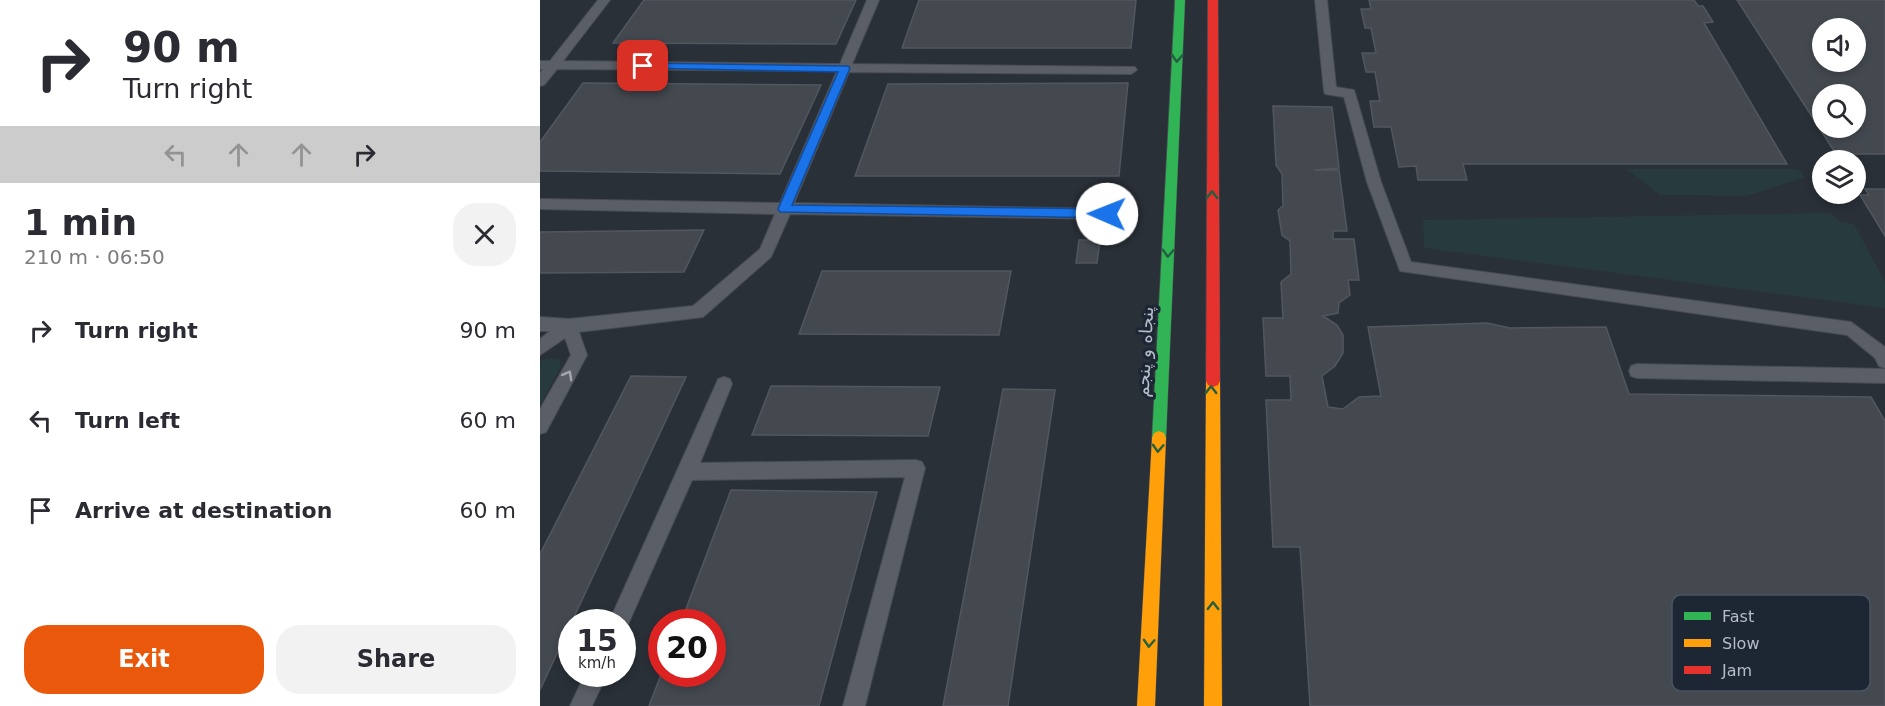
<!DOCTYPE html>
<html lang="en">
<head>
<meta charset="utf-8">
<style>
  body { margin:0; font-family:"DejaVu Sans","Noto Naskh Arabic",sans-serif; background:#f2f2f3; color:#2b2b33; height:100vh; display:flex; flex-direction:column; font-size:22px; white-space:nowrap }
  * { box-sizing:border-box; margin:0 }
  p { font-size:20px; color:#7c7c81 }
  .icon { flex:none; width:33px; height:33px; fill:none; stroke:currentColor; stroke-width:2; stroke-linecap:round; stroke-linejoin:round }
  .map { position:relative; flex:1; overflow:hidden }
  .details { display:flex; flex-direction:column; background:#fff; width:540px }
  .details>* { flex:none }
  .top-card { background:#fff; color:#2b2b33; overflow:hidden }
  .controls { position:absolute; left:1272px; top:18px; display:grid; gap:12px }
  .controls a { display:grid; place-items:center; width:54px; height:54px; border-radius:50%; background:#fff; box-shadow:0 3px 9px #0003; font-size:30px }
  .speed { position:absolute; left:18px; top:609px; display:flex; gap:12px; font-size:30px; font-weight:700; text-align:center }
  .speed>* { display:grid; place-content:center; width:78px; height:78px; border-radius:50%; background:#fff; box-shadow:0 3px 9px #0003; line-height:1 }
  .speed small { font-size:15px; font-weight:400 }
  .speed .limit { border:9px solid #d22; background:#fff; color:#111 }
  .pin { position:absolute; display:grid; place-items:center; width:51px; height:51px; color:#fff; margin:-26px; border-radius:12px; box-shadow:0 3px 9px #0006 }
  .me { position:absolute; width:66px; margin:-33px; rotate:271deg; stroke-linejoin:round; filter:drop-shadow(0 0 4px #0008) }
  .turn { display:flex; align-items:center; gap:21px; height:126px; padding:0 24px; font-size:27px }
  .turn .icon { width:78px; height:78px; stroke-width:2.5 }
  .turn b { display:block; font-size:42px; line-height:51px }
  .lanes { display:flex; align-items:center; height:57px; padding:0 24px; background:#0003; justify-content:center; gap:30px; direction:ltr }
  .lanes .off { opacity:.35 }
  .round { display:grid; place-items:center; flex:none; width:63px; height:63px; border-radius:24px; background:#f2f2f3 }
  .overview { display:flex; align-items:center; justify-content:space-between; height:102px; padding:0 24px }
  h1 { font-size:36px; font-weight:700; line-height:45px }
  .primary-button { display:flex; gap:12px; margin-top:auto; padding:12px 24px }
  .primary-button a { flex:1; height:69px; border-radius:24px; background:#ea580c; color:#fff; font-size:24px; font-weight:700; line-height:69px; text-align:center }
  .primary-button a+a { background:#f2f2f3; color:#2b2b33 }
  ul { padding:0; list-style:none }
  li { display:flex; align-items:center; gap:18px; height:90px; padding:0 24px }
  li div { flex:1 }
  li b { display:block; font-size:22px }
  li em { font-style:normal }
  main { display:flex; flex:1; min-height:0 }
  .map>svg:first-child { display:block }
</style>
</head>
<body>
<main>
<section class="details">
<div class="top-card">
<div class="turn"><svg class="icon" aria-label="right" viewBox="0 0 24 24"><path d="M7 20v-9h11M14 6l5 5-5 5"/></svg><div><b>90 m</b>Turn right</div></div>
<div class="lanes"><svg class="icon off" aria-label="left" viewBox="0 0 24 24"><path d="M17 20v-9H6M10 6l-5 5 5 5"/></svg><svg class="icon off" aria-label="ahead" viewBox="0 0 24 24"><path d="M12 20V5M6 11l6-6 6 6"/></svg><svg class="icon off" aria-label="ahead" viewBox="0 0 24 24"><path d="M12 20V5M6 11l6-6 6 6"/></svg><svg class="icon" aria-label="right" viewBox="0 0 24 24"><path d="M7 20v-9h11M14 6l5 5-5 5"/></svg></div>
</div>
<div class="overview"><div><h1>1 min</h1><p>210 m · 06:50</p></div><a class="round"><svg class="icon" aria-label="close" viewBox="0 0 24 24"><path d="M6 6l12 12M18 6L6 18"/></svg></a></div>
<ul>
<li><svg class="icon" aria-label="right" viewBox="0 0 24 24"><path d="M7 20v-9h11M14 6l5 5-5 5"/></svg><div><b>Turn right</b></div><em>90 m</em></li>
<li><svg class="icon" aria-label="left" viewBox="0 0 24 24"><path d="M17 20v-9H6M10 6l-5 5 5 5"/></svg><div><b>Turn left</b></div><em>60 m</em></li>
<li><svg class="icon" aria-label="arrive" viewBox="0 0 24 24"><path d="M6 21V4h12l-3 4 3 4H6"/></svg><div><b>Arrive at destination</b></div><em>60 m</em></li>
</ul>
<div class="primary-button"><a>Exit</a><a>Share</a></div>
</section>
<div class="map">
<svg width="1345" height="706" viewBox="0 0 1345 706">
  <rect width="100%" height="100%" fill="#2a3038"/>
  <path fill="#273a3e" d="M1086 169H1258L1265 177 1207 196 1120 195Z
    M1290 213 1301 222 1314 224 1345 282V308L884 248 883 220Z
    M8 358 20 360 21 366 0 405V362Z"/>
  <path fill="#444950" stroke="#52575f" stroke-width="1.5" fill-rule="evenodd" d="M104 0H316L296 44 73 43Z
    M379 0H596L591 48H362Z
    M829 0H1154L1158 6H1163L1173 22 1164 23 1247 164H923L927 180H878L876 166 859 167 851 127H834L830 101H840L835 72H826L822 53H836L831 28H825L821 9H831Z
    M1197 0H1345V154H1296ZM1282 28H1316V62H1282ZM1282 94H1316V128H1282Z
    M43 83 281 85 240 174 0 171V142Z
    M588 83 579 176H315L348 84Z
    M733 106 792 107 799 168 774 170H799L807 231H793V239H814L819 280H808L810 295 799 303 798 313 783 316 797 325 803 335V353L795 366 782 376 788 407 803 409 819 397 841 396 828 327 947 323 970 328 1066 327 1089 394 1331 397 1345 421V706H770L760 547H733L726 400H751L750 376H726L723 318H743L741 282 751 274 750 241 742 235 738 210 743 206 742 174 736 165Z
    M1325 189H1345V236L1320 195H1329Z
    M164 230 144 272 0 273V232Z
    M539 240H560L557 263H536Z
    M282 271H471L459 335 259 334Z
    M91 376 146 377 0 690V554Z
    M231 386 400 387 388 436 212 435Z
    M463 389 515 390 468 706H403Z
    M191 490 337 492 279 706H109L122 672 172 674V622H141Z"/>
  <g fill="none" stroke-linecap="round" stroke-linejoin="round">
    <defs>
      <path id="lane" d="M58 0H70L23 61 300 64 327 0H339L312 64 595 67 597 70 591 74 309 72 254 203 567 209 572 210 574 214 572 218 567 219 250 214 231 257 163 317 39 332 47 355 6 432 0 434V409L31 355 25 338 0 355V339L10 331H0V317L29 319 153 306 220 249 235 214 0 209V199L240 203 297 71 17 69 4 85 0 86V73L3 69H0V61H10Z
        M775 0H787L796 87 814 90 815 93 841 182 871 262 1311 322 1345 347V368L1339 366 1335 358 1307 335 860 271 827 182 804 97 785 94 784 91Z
        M1097 364 1345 369V383L1097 378 1091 376 1089 371 1091 366Z
        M184 377 190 379 192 384 160 463 376 460 382 462 385 468 325 706H303L365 477 152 480 86 629 82 631V622H69L176 384 178 379Z
        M45 674H67L52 706H30Z"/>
      <path id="fast" d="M635 0H645L626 438 624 443 619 445 614 443 612 438Z"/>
      <path id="slow" d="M673 375 678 377 680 381 682 706H664L666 381 668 377Z
        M619 431 624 433 626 438 615 706H597L612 438 614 433Z"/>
      <path id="jam" d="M668 0H678L680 381 678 385 673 387 668 385 666 381Z"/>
    </defs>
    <use href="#lane" stroke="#484c53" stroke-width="2"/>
    <use href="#fast" stroke="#484c53" stroke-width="1"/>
    <use href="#slow" stroke="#484c53" stroke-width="1"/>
    <use href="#jam" stroke="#484c53" stroke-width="1"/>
    <use href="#lane" fill="#5a5e66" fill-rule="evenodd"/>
    <use href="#fast" fill="#30b455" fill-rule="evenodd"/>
    <use href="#slow" fill="#ff9f0a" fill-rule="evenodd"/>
    <use href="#jam" fill="#e5322d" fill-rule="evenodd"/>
  </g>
  <defs><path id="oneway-chevron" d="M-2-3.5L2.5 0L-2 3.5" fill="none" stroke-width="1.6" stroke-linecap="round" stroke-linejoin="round" transform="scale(1.5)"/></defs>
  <g stroke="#255f41">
    <use href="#oneway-chevron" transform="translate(637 58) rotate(93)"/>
    <use href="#oneway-chevron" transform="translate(672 195) rotate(-90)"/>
    <use href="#oneway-chevron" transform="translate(628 253) rotate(93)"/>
    <use href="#oneway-chevron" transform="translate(671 390) rotate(-90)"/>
    <use href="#oneway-chevron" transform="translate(618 448) rotate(93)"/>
    <use href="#oneway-chevron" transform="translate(673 606) rotate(-90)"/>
    <use href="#oneway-chevron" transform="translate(609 643) rotate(93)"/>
  </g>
  <use stroke="#a2a9b5" href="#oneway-chevron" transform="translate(28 375) rotate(-61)"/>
  <path fill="#1a73e8" stroke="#114b97" stroke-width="1.5" d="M103 63 308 66 310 68 252 205 567 209 573 214 567 218 240 212 238 209 298 72 99 68V64Z"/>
  <g text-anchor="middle" stroke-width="6" stroke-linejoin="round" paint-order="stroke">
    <g font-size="18" fill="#b4bcc9" stroke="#1d2633">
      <text transform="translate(605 352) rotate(-87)" y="6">پنجاه و پنجم</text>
    </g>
  </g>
  <rect x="1132" y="595" width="198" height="96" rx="9" fill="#1d2633" stroke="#4a5360" stroke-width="1.5"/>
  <rect x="1144" y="612" width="27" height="8" fill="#30b455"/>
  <rect x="1144" y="639" width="27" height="8" fill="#ff9f0a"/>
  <rect x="1144" y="666" width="27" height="8" fill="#e5322d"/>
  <g font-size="16" fill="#b4bcc9">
    <text x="1182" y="622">Fast</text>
    <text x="1182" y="649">Slow</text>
    <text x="1182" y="676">Jam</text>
  </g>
</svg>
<div class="controls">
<a><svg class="icon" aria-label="sound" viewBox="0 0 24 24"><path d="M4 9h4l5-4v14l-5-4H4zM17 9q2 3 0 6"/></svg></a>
<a><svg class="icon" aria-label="search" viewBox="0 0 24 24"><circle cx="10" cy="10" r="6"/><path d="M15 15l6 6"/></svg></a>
<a><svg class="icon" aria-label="layers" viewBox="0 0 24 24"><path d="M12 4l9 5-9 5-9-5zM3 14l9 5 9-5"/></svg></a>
</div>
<div class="speed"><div>15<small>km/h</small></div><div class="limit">20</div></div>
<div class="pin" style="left:103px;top:66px;background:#d93025"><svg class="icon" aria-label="arrive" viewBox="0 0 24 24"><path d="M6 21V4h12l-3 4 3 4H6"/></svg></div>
<svg class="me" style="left:567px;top:214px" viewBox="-20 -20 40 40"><circle r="19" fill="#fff"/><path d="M0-13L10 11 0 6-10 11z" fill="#1a73e8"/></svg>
</div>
</main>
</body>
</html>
